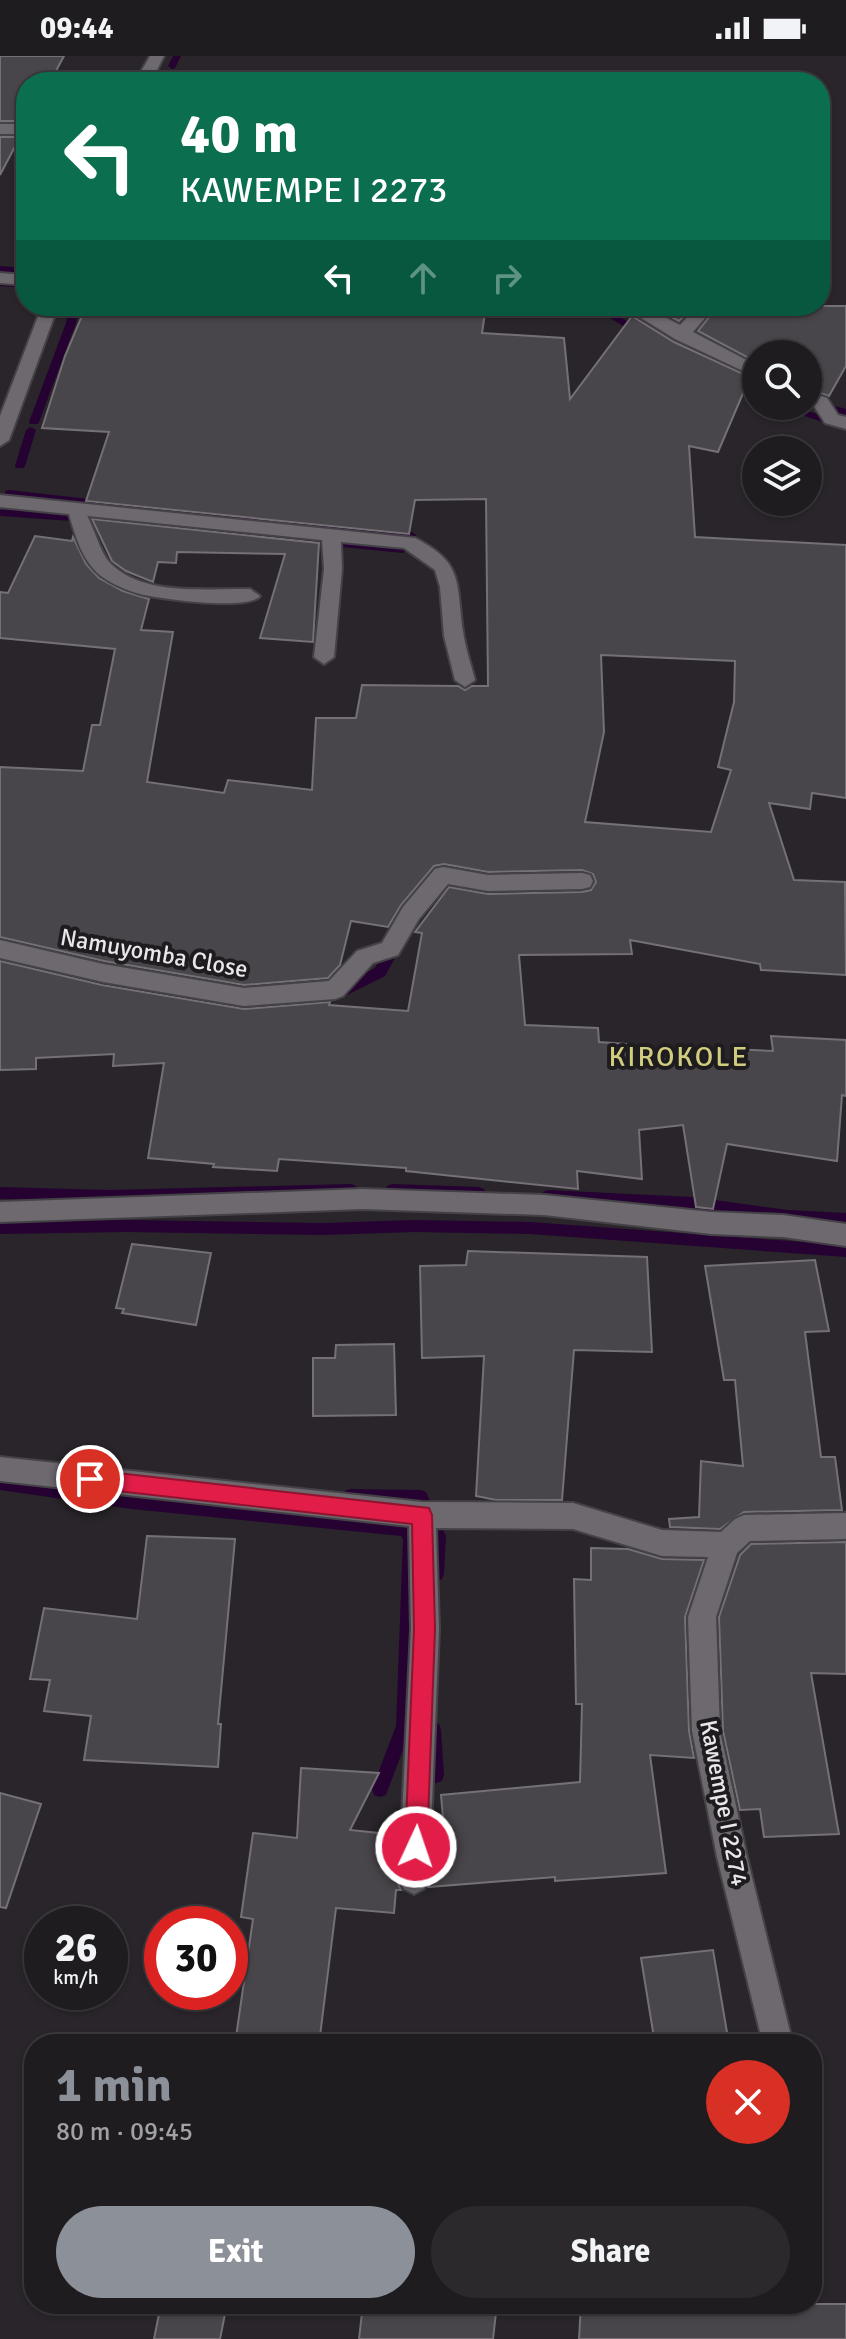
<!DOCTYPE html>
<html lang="en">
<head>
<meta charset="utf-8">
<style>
  body { margin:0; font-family:Signika,sans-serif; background:#2c292d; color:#f1f3f6; height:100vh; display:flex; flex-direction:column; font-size:30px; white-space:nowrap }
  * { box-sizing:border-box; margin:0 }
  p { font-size:26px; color:#a1a1a5 }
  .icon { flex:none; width:44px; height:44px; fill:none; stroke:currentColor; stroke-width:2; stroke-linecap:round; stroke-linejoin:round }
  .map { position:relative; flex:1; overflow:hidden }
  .details { position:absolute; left:24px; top:1978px; width:798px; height:280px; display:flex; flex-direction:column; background:#1f1c20; border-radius:32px; box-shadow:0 2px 6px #0004,0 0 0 2px #3c3a3e }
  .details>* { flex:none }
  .guide { position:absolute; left:16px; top:16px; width:814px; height:244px; border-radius:32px; box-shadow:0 2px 6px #0004,0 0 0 2px #3c3a3e; background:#0b6e4f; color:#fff; overflow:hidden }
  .tools { position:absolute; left:742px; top:284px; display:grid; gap:16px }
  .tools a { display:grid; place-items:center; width:80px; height:80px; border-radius:50%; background:#1f1c20; box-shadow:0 2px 6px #0004,0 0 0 2px #3c3a3e; font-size:40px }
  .speed { position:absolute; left:24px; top:1850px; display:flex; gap:16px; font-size:40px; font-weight:700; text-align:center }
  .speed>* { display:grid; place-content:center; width:104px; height:104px; border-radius:50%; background:#1f1c20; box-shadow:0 2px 6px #0004,0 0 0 2px #3c3a3e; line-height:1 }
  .speed small { font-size:20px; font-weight:400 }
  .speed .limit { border:12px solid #d22; background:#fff; color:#111 }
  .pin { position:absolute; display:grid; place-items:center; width:68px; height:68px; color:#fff; margin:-34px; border:4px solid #fff; border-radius:50%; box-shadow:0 2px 8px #0007 }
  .me { position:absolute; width:88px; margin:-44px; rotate:3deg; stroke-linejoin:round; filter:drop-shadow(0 0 6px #0008) }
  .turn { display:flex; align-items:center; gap:28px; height:168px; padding:0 32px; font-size:36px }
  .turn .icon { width:104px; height:104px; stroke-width:2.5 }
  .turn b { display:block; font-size:56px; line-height:68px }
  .lanes { display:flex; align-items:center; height:76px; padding:0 32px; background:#0003; justify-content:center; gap:40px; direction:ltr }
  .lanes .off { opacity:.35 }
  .round { display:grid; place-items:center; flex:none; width:84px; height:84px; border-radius:42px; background:#2c292d }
  .summary { display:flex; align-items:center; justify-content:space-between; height:136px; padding:0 32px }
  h1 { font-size:48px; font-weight:800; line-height:60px; color:#8c9099 }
  .button { display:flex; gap:16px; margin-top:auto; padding:16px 32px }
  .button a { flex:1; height:92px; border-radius:48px; background:#8c9099; color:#fff; font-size:32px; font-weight:800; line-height:92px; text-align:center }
  .button a+a { background:#2c292d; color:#f1f3f6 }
  .status { display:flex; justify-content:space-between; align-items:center; height:56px; padding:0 40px; background:#1f1c20; direction:ltr }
  .status svg { height:22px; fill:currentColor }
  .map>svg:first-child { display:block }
</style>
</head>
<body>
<div class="status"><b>09:44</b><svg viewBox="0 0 49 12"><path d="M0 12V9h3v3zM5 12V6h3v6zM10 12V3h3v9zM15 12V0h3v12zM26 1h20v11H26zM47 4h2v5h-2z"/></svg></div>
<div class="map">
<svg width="846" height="2283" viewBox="0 0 846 2283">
  <rect width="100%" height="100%" fill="#29252a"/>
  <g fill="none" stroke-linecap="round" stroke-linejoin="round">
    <path fill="#250231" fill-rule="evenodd" d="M173 0H181L175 12 172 13 168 10Z
      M166 17 173 19 170 26H162Z
      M0 210 26 212V218L0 216Z
      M0 224 26 226V232L0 230Z
      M69 250H79L76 267 39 366 38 368H30L29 366 66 267Z
      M589 250H601L648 277 639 279Z
      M614 250H626L756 322V329Z
      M728 321 756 334V341L724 326V322Z
      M808 343 846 353V359L808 349Z
      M775 350H791L846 367V374Z
      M31 371 36 374 25 410 24 412H16L15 410 26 374Z
      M9 434 267 463 272 467 267 471 5 441V435Z
      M4 453 100 459 403 489 408 493 403 497 100 467 0 460V454Z
      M292 465 412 476 417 480 412 484 288 472 287 469Z
      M397 882 403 887 385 920 341 942H331L329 938 331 934 375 912 392 883Z
      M94 918 168 935 207 936 214 941 207 946 168 945 89 927 88 923 89 919Z
      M351 1128 356 1130 358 1134 356 1138 351 1140 110 1146 0 1143V1131L110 1134Z
      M392 1128 479 1131 484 1133 486 1137 484 1141 479 1143 392 1140 387 1138 385 1134 387 1130Z
      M548 1134 692 1141 788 1154 846 1157V1169L788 1166 692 1153 548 1146 543 1144 541 1140 543 1136Z
      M127 1164 323 1167 415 1164 530 1166 846 1189V1201L530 1178 415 1176 323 1179 127 1176 0 1178V1166Z
      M0 1420 132 1439 411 1468 419 1480 412 1670 386 1739 380 1741 374 1739 372 1733 396 1670 403 1483 401 1480 132 1453 0 1434Z
      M350 1433 421 1434 426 1436 446 1480 444 1518 442 1523 436 1526 430 1523 428 1518 430 1480 416 1448 350 1447 345 1445 342 1440 345 1435Z
      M433 1666 439 1668 441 1674 444 1719 442 1725 436 1727 430 1725 428 1719 425 1674 427 1668Z"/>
  </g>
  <path fill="#49464b" stroke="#747076" stroke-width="2" fill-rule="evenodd" d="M0 0H64L50 26H26V65H0Z
    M0 81H20L0 119Z
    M86 250 311 253V250H486L482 277 564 282 570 343 632 260 674 286 750 321 718 396 689 390 695 481 846 489V742L812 737 810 753 769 747 794 824 845 826 846 919 761 914 760 908 630 884 632 898 519 899 525 969 598 972 599 986 626 988V997L708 1011 709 1004 731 1007 732 993 773 995 771 980 846 984V1040L842 1039 837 1105 727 1088 713 1153 696 1151 683 1069 639 1074 642 1123 577 1115 578 1133 406 1115V1112L279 1103 277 1115 213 1111 214 1108 148 1102 164 1007 113 1010 114 998 36 1002V1013L0 1014V905L102 929 244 953 330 946 329 949 408 955 422 877 415 876 449 831 488 838 582 836 591 834 596 826 593 818 582 814 488 816 444 808 434 810 401 849 388 871 351 865 340 909 328 922 244 929 104 905 0 881V711L83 715 92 669H100L115 593 0 582V536L8 537 35 480 72 485 73 481 86 508 99 522 123 535 149 543 141 574 173 576 147 726 224 737 228 724 312 734 316 662H356L362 629 458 630 465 634 472 630H488L486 443 415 444 409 478 86 445 109 376 42 372 65 300ZM601 599 735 605 734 646 718 711 731 714 711 776 585 766 604 676Z
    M650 250H694L679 265Z
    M718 250H846V310L829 340 808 333V298H756V306L698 275Z
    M92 463 319 487 313 586 260 582 285 498 177 496 176 507 158 506 153 526 126 515 112 505Z
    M132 1188 211 1197 196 1269 122 1257 124 1253 116 1252Z
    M468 1195 647 1201 652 1296 574 1294 562 1444H496L476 1440 484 1300 422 1302 420 1210 466 1209Z
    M815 1204 829 1275 805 1276 821 1401H835L842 1454 744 1456 720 1473 670 1471 669 1463 699 1461 701 1405 743 1410 735 1324H724L705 1210Z
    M394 1288 396 1359 313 1360V1302H335L336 1289Z
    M147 1480 235 1483 218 1668H221L218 1711 84 1704 91 1660 44 1655 50 1624 30 1623 44 1552 137 1563Z
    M846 1486V1618L811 1617 839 1778 764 1781 760 1753 740 1754 723 1675 719 1561 740 1499 751 1488Z
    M591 1492 628 1493 662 1503 704 1504 685 1561 689 1675 694 1702 650 1699 666 1817 555 1825V1821L428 1831 432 1823 434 1783 445 1785 441 1739 580 1726 582 1648H576L574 1523 591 1524Z
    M301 1712 379 1717 350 1774 398 1779 396 1823 401 1834H396L394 1857 336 1852 319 1988H235L253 1863 241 1861 253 1777 297 1782Z
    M0 1737 41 1748 6 1852 0 1851Z
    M713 1894 729 1988H655L641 1902Z
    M161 2248H227L220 2283H154Z
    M363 2248H497L493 2283H359Z
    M581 2248H846V2283H579Z"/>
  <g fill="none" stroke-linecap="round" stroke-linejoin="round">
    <defs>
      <path id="lane" d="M77 449C90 452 97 493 110 507 144 541 207 532 250 533L260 540C249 555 159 543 140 538 126 534 112 528 101 520 81 504 75 478 68 455Z"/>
      <path id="street" d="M150 0H164L151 26H135Z
        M0 68H26V78H0Z
        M0 217 26 219V229L0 227Z
        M42 250H58L9 384 0 390V360Z
        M622 250H643L680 269 698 250H715L693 276 756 309V321L675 283Z
        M808 336 827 342 838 359 846 361V373L825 367 814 350 808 348Z
        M0 439 415 482C464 507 456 526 463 575 465 591 471 608 475 624L465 631 455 624 444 580 440 531 435 514 404 492 341 486 342 513 334 601 324 608 314 601 324 513 322 484 0 451Z
        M443 811 488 819 582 817 590 819 593 825 590 831 582 833 488 835 448 828 419 863 398 899 373 907 343 940 335 943 244 950 103 926 0 902V884L103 908 244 932 329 925 357 895 382 887 403 851 435 813Z
        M362 1133 544 1139 711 1156 783 1159 846 1168V1190L783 1181 711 1178 544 1159 362 1153 0 1166V1146Z
        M0 1401 422 1446 573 1447 662 1474 721 1476 735 1463 744 1459 846 1457V1483L750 1485 737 1497 716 1561 720 1675 747 1801 793 1988H763L717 1801 692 1675 688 1561 708 1501 662 1500 573 1473 436 1472 439 1573 429 1823 424 1833 414 1838 404 1833 399 1823 411 1573 409 1470 0 1425Z"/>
    </defs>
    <use href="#lane" stroke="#454247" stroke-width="4"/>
    <use href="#street" stroke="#454247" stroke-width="4"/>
    <use href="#lane" fill="#6d696f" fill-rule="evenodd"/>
    <use href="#street" fill="#6d696f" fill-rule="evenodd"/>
  </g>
  <path fill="#e11d48" stroke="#92132f" stroke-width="2" d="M90 1414 429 1452 432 1459 435 1573 427 1791 423 1799 416 1802 408 1799 405 1791 414 1573 412 1468 90 1432 83 1430 80 1423 83 1416Z"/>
  <g text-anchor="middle" stroke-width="8" stroke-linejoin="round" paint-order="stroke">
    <g font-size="24" fill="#e9e7ea" stroke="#1f1c20">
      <text transform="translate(154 897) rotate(10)" y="8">Namuyomba Close</text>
      <text transform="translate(724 1747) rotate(79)" y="8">Kawempe I 2274</text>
    </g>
    <g font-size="28" letter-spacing="2" fill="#d1cd7f" stroke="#1f1c20">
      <text x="679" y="1010">KIROKOLE</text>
    </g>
  </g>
</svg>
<div class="tools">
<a><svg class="icon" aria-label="search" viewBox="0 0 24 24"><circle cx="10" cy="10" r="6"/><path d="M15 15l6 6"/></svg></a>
<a><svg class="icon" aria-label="layers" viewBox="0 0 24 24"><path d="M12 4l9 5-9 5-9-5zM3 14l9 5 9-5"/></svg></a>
</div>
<div class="speed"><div>26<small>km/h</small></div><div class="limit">30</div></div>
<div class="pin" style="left:90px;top:1423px;background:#d93025"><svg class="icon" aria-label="arrive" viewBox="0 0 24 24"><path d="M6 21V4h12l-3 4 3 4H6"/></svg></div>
<svg class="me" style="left:416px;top:1791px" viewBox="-20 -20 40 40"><circle r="17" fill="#e11d48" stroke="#fff" stroke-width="3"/><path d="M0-11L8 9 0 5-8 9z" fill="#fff"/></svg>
<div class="guide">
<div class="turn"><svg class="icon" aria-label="left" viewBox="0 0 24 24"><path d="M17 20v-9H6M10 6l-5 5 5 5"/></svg><div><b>40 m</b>KAWEMPE I 2273</div></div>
<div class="lanes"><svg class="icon" aria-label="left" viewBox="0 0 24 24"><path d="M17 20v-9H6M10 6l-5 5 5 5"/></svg><svg class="icon off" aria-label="ahead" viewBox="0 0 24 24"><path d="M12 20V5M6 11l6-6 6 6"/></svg><svg class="icon off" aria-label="right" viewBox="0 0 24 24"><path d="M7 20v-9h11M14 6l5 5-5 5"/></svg></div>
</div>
<section class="details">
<div class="summary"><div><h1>1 min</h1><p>80 m · 09:45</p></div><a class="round" style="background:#d93025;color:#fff"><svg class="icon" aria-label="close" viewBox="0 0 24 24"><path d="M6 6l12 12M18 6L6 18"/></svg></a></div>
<div class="button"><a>Exit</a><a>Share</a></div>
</section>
</div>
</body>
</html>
